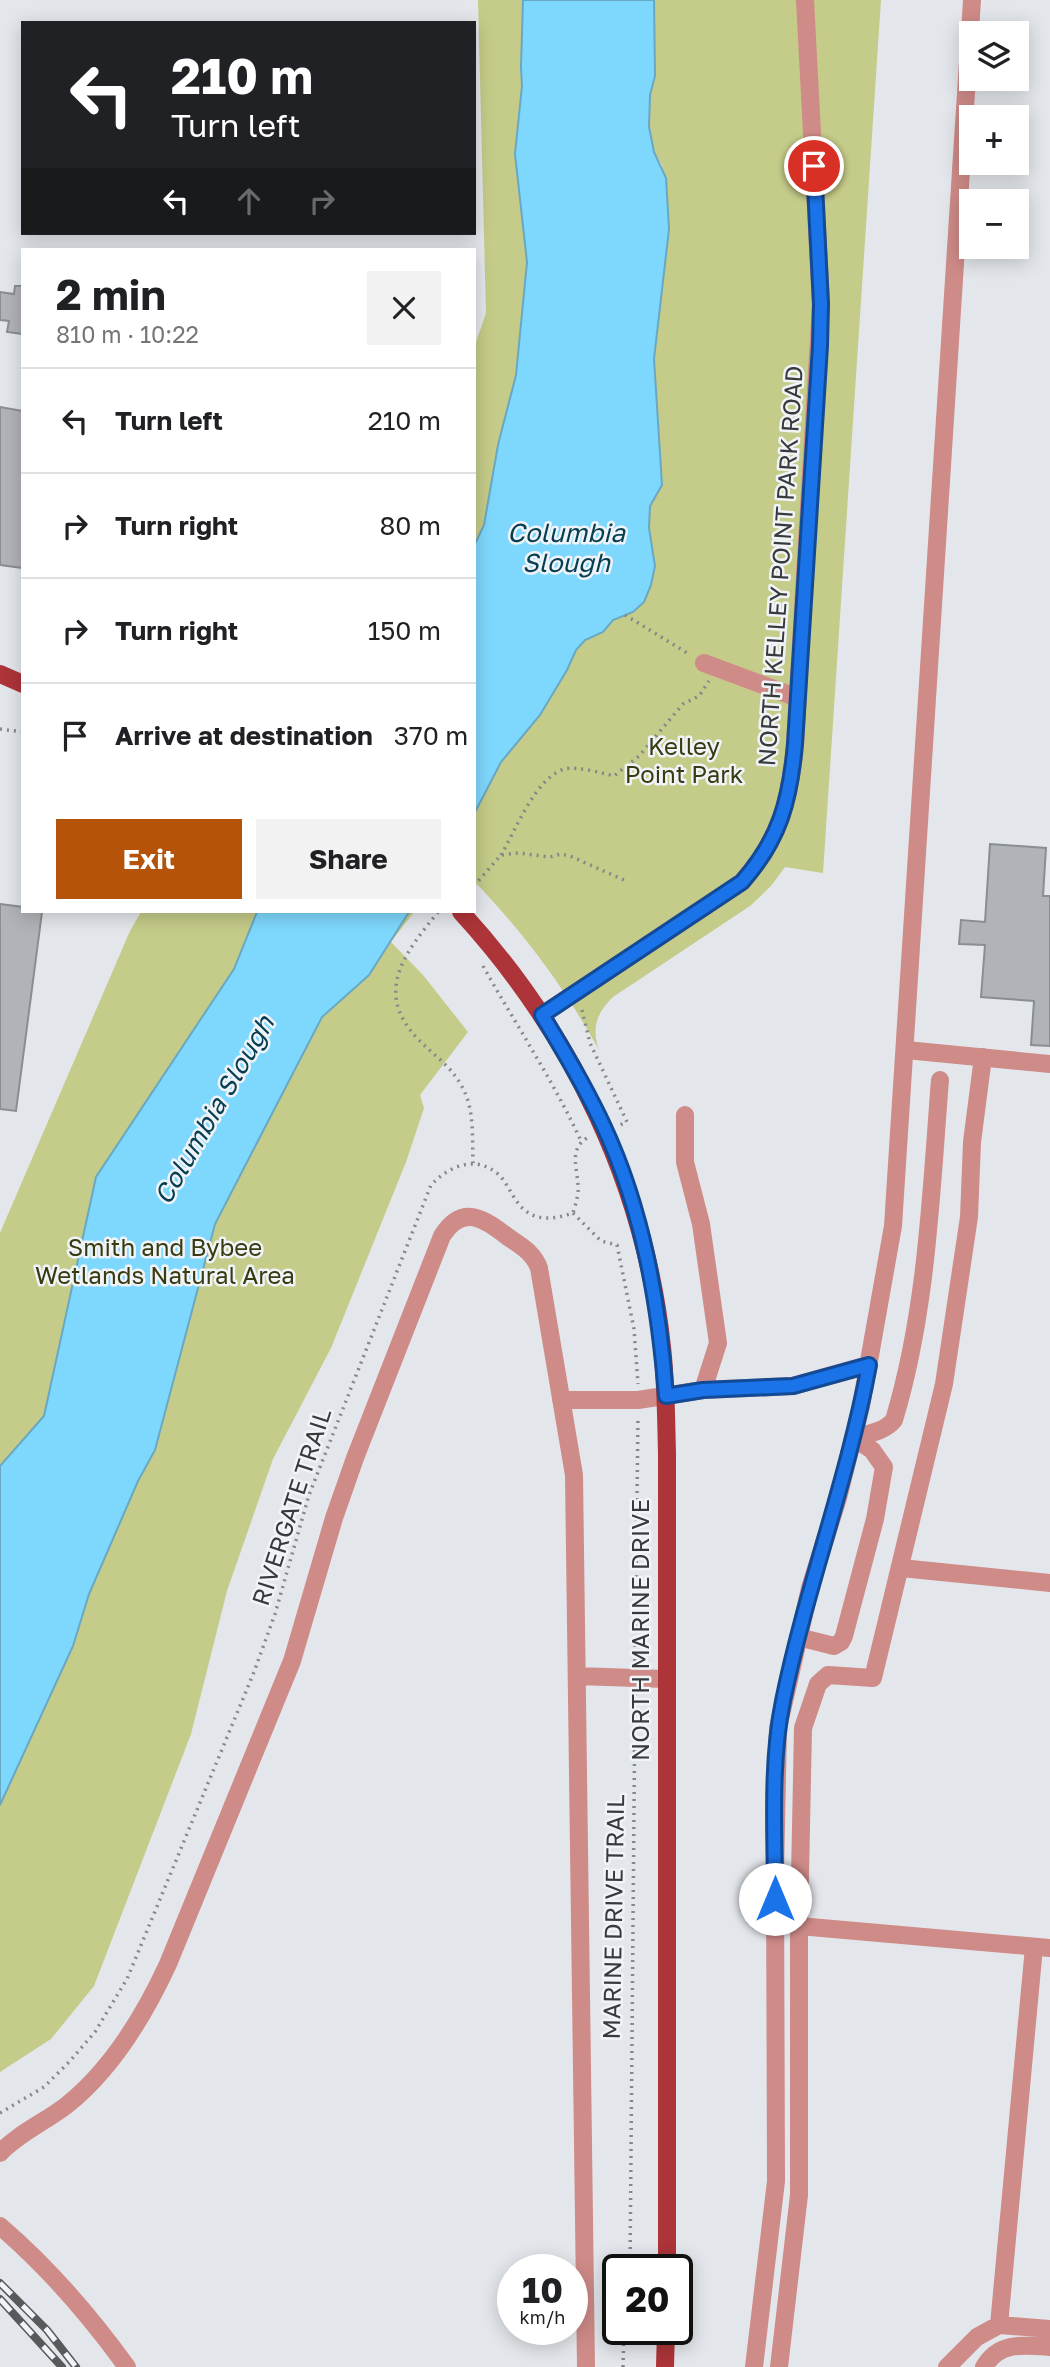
<!DOCTYPE html>
<html lang="en">
<head>
<meta charset="utf-8">
<style>
  body { margin:0; font-family:"Golos Text",sans-serif; background:#f2f2f2; color:#202124; height:100vh; display:flex; flex-direction:column; font-size:26px; white-space:nowrap }
  * { box-sizing:border-box; margin:0 }
  p { font-size:23px; color:#757577 }
  .icon { flex:none; width:38px; height:38px; fill:none; stroke:currentColor; stroke-width:2; stroke-linecap:round; stroke-linejoin:round }
  .map { position:relative; flex:1; overflow:hidden }
  .side { position:absolute; left:21px; top:248px; width:455px; height:665px; display:flex; flex-direction:column; background:#fff; border-radius:0px; box-shadow:0 4px 18px #0003 }
  .side>* { flex:none }
  .hud { position:absolute; left:21px; top:21px; width:455px; height:214px; border-radius:0px; box-shadow:0 4px 18px #0003; background:#202124; color:#fff; overflow:hidden }
  .buttons { position:absolute; left:959px; top:21px; display:grid; gap:14px }
  .buttons a { display:grid; place-items:center; width:70px; height:70px; border-radius:0px; background:#fff; box-shadow:0 4px 18px #0003; font-size:35px }
  .speed { position:absolute; left:497px; top:2254px; display:flex; gap:14px; font-size:35px; font-weight:700; text-align:center }
  .speed>* { display:grid; place-content:center; width:91px; height:91px; border-radius:50%; background:#fff; box-shadow:0 4px 18px #0003; line-height:1 }
  .speed small { font-size:18px; font-weight:400 }
  .speed .limit { border:4px solid #111; border-radius:10px; background:#fff; color:#111 }
  .pin { position:absolute; display:grid; place-items:center; width:60px; height:60px; color:#fff; margin:-30px; border:4px solid #fff; border-radius:50%; box-shadow:0 2px 7px #0007 }
  .me { position:absolute; width:77px; margin:-38px; rotate:0deg; stroke-linejoin:round; filter:drop-shadow(0 0 5px #0008) }
  .turn { display:flex; align-items:center; gap:24px; height:147px; padding:0 35px; font-size:32px }
  .turn .icon { width:91px; height:91px; stroke-width:2.5 }
  .turn b { display:block; font-size:49px; line-height:60px }
  .lanes { display:flex; align-items:center; height:66px; padding:0 35px; background:#0003; justify-content:center; gap:35px; direction:ltr }
  .lanes .off { opacity:.35 }
  .round { display:grid; place-items:center; flex:none; width:74px; height:74px; border-radius:0px; background:#f2f2f2 }
  .summary { display:flex; align-items:center; justify-content:space-between; height:119px; padding:0 35px }
  h1 { font-size:42px; font-weight:700; line-height:52px }
  .button { display:flex; gap:14px; margin-top:auto; padding:14px 35px }
  .button a { flex:1; height:80px; border-radius:0px; background:#b45309; color:#fff; font-size:28px; font-weight:700; line-height:80px; text-align:center }
  .button a+a { background:#f2f2f2; color:#202124 }
  ul { padding:0; list-style:none }
  li { display:flex; align-items:center; gap:21px; height:105px; padding:0 35px; border-top:2px solid #e0e0e0 }
  li div { flex:1 }
  li b { display:block; font-size:26px }
  li em { font-style:normal }
  .map>svg:first-child { display:block }
</style>
</head>
<body>
<div class="map">
<svg width="1050" height="2367" viewBox="0 0 1050 2367">
  <rect width="100%" height="100%" fill="#e3e7eb"/>
  <path fill="#c5cb88" d="M478 0H523L521 67 522 86 515 154 527 262 516 375 498 445 484 525 474 546V348L486 313Z
    M654 0H881L823 873 785 867 771 886 750 906 613 997C597 1012 591 1028 599 1050 565 988 523 932 474 881V814L501 762 540 715 567 670 576 650 585 640 603 632 613 620 633 612 655 566 649 528 650 506 662 485 654 359 669 229 662 165 654 152 649 127 650 95 655 76Z
    M141 912H414L391 942 423 975 468 1032 420 1095 424 1108 406 1162 331 1348 273 1459 227 1591 191 1734 94 1986 51 2039 0 2072V1233L130 931Z"/>
  <path fill="#7ed8fd" stroke="#69a8c2" stroke-width="2" d="M523 0H654L655 76 650 95 649 127 654 152 666 178 669 229 654 359 662 485 650 506 649 528 655 566 651 585 644 602 633 612 613 620 603 632 585 640 576 650 567 670 540 715 501 762 474 814V546L484 525 498 445 516 375 527 262 515 154 522 86 521 67Z
    M257 912H409L369 975 322 1017 215 1224 155 1450 138 1481 89 1594 73 1646 0 1805V1466L44 1416 96 1177 234 969Z"/>
  <path fill="#b0b3b7" stroke="#8a8e91" stroke-width="2" d="M15 286H23V334L7 332 9 321 0 320V292L14 294Z
    M0 407 23 411V568L0 565Z
    M990 844 1046 848 1043 896H1050V1046L1031 1045 1034 1001 981 997 985 945 959 944 961 920 985 922Z
    M0 904 23 907V912H42L16 1111 0 1109Z"/>
  <g fill="none" stroke-linecap="round" stroke-linejoin="round">
    <path stroke="#85888a" stroke-width="3.5" stroke-dasharray="2 5" stroke-linecap="butt" d="M625 615 689 654
      M0 729 23 732
      M501 855C515 832 536 776 565 769 577 766 602 773 614 776L639 756 683 704 699 696 709 681
      M474 886 501 855 518 853 550 857 561 854 570 856 624 880
      M438 912C406 952 373 991 417 1038 432 1054 450 1065 461 1085 475 1108 472 1137 473 1163
      M483 966C516 1025 553 1080 581 1141
      M582 1010 590 1043 627 1122 620 1125
      M573 1213 601 1241 617 1245 634 1329 638 1384
      M635 1661 638 1416
      M0 2113 44 2087 70 2061 95 2032 127 1979 254 1672 275 1614 309 1495 431 1185C449 1166 476 1154 499 1175 507 1183 511 1194 518 1203 532 1222 553 1220 573 1213 576 1203 579 1194 578 1185 577 1167 569 1149 587 1138
      M630 2270 635 1693
      M623 2367 624 2329"/>
    <path stroke="#cf8b88" stroke-width="18" d="M704 663 798 698
      M542 1015 742 882C780 839 790 800 795 744L821 304 805 0
      M906 1050 1050 1064
      M685 1115V1162L701 1224 718 1343 703 1390
      M561 1400H638L703 1390 793 1386 868 1365
      M853 1438C868 1434 884 1432 894 1420 927 1311 931 1193 940 1080
      M901 1568 1050 1583
      M798 1637 834 1646 841 1642 844 1636 875 1519 884 1467 872 1450 853 1438
      M577 1676 665 1679
      M799 1926 1050 1948
      M0 2153C19 2133 45 2122 67 2105 112 2069 144 2016 168 1964L292 1661 334 1518 355 1458 442 1236C463 1203 484 1219 508 1237 521 1246 533 1252 539 1268L574 1475 586 2367
      M0 2226C48 2267 90 2316 127 2367
      M999 2325 1034 1947
      M754 2367 776 2181 775 1874 778 1728 810 1588 838 1498 861 1406 893 1226 972 0
      M779 2367 799 2195V1926L803 1728 818 1684 828 1675 873 1678 944 1384 969 1217 972 1142 983 1057
      M947 2367 977 2337 999 2325 1050 2329
      M984 2367C999 2341 1024 2345 1050 2347"/>
    <path stroke="#ad3439" stroke-width="18" d="M0 674 23 684
      M461 912C571 1032 645 1184 662 1347 666 1382 666 1418 667 1453V2270
      M665 2367 666 2329"/>
    <defs>
      <path id="rail" d="M0 2283 47 2330 76 2367
        M0 2299 62 2367"/>
    </defs>
    <use href="#rail" stroke="#57595b" stroke-width="8"/>
    <use href="#rail" stroke="#f0f4f8" stroke-width="5" stroke-dasharray="16" stroke-linecap="butt"/>
  </g>
  <g fill="none" stroke-linecap="round" stroke-linejoin="round">
    <defs>
      <path id="route" d="M775 1899C775 1835 770 1764 783 1701 806 1588 848 1479 869 1365L793 1386 703 1390 666 1396C659 1304 643 1211 604 1127 586 1088 564 1051 542 1015L742 882C780 839 790 800 795 744L820 346 821 304 814 166"/>
    </defs>
    <use href="#route" stroke="#114b97" stroke-width="18"/>
    <use href="#route" stroke="#1a73e8" stroke-width="12"/>
  </g>
  <g text-anchor="middle" stroke-width="5" stroke-linejoin="round" paint-order="stroke">
    <g font-size="24" fill="#37393a" stroke="#f0f4f8">
      <text transform="translate(781 566) rotate(-86)" y="8">NORTH KELLEY POINT PARK ROAD</text>
      <text transform="translate(292 1507) rotate(-72)" y="8">RIVERGATE TRAIL</text>
      <text transform="translate(641 1630) rotate(-90)" y="8">NORTH MARINE DRIVE</text>
      <text transform="translate(614 1917) rotate(-89)" y="8">MARINE DRIVE TRAIL</text>
    </g>
    <g font-size="24" fill="#383b10" stroke="#f0f4f8">
      <text x="684" y="755">Kelley<tspan x="684" dy="28">Point Park</tspan></text>
      <text x="165" y="1256">Smith and Bybee<tspan x="165" dy="28">Wetlands Natural Area</tspan></text>
    </g>
    <g font-size="26" font-style="italic" fill="#073f52" stroke="#f0f4f8">
      <text x="566" y="542">Columbia<tspan x="566" dy="30">Slough</tspan></text>
      <text transform="translate(214 1110) rotate(-60)" y="9">Columbia Slough</text>
    </g>
  </g>
</svg>
<div class="buttons">
<a><svg class="icon" aria-label="layers" viewBox="0 0 24 24"><path d="M12 4l9 5-9 5-9-5zM3 14l9 5 9-5"/></svg></a>
<a>+</a>
<a>−</a>
</div>
<div class="speed"><div>10<small>km/h</small></div><div class="limit">20</div></div>
<div class="pin" style="left:814px;top:166px;background:#d93025"><svg class="icon" aria-label="arrive" viewBox="0 0 24 24"><path d="M6 21V4h12l-3 4 3 4H6"/></svg></div>
<svg class="me" style="left:775px;top:1899px" viewBox="-20 -20 40 40"><circle r="19" fill="#fff"/><path d="M0-13L10 11 0 6-10 11z" fill="#1a73e8"/></svg>
<div class="hud">
<div class="turn"><svg class="icon" aria-label="left" viewBox="0 0 24 24"><path d="M17 20v-9H6M10 6l-5 5 5 5"/></svg><div><b>210 m</b>Turn left</div></div>
<div class="lanes"><svg class="icon" aria-label="left" viewBox="0 0 24 24"><path d="M17 20v-9H6M10 6l-5 5 5 5"/></svg><svg class="icon off" aria-label="ahead" viewBox="0 0 24 24"><path d="M12 20V5M6 11l6-6 6 6"/></svg><svg class="icon off" aria-label="right" viewBox="0 0 24 24"><path d="M7 20v-9h11M14 6l5 5-5 5"/></svg></div>
</div>
<section class="side">
<div class="summary"><div><h1>2 min</h1><p>810 m · 10:22</p></div><a class="round"><svg class="icon" aria-label="close" viewBox="0 0 24 24"><path d="M6 6l12 12M18 6L6 18"/></svg></a></div>
<ul>
<li><svg class="icon" aria-label="left" viewBox="0 0 24 24"><path d="M17 20v-9H6M10 6l-5 5 5 5"/></svg><div><b>Turn left</b></div><em>210 m</em></li>
<li><svg class="icon" aria-label="right" viewBox="0 0 24 24"><path d="M7 20v-9h11M14 6l5 5-5 5"/></svg><div><b>Turn right</b></div><em>80 m</em></li>
<li><svg class="icon" aria-label="right" viewBox="0 0 24 24"><path d="M7 20v-9h11M14 6l5 5-5 5"/></svg><div><b>Turn right</b></div><em>150 m</em></li>
<li><svg class="icon" aria-label="arrive" viewBox="0 0 24 24"><path d="M6 21V4h12l-3 4 3 4H6"/></svg><div><b>Arrive at destination</b></div><em>370 m</em></li>
</ul>
<div class="button"><a>Exit</a><a>Share</a></div>
</section>
</div>
</body>
</html>
